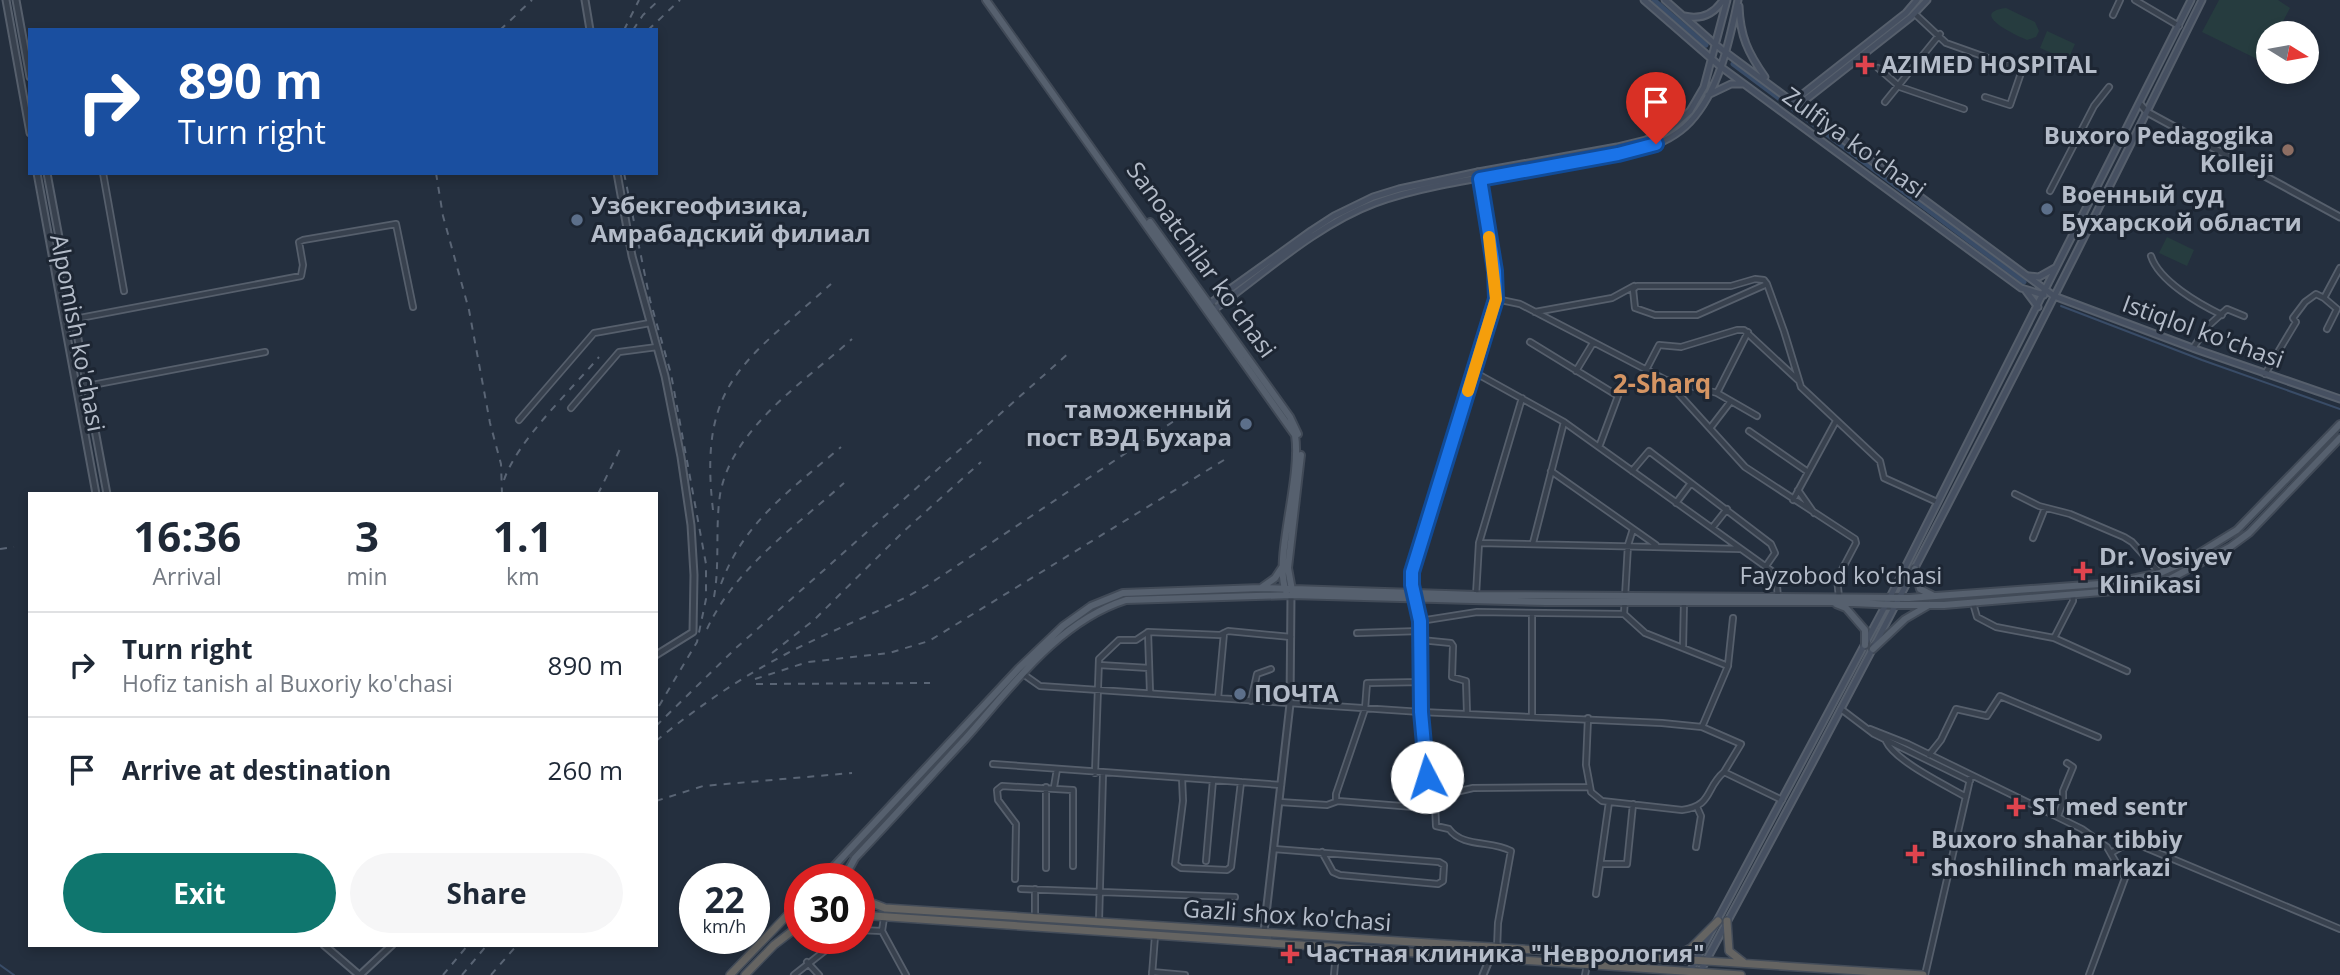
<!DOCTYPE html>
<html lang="en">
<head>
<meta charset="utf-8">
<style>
  body { margin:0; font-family:"Open Sans",sans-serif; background:#f6f6f7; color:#1f2937; height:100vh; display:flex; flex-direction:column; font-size:26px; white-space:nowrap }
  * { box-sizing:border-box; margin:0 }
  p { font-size:23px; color:#747a83 }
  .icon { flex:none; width:38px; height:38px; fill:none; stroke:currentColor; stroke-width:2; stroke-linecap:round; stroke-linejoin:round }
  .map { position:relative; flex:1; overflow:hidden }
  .drawer { position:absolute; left:28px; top:492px; width:630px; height:455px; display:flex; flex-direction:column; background:#fff; border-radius:0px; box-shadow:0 4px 10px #0003 }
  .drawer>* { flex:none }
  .hud { position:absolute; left:28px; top:28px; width:630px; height:147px; border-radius:0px; box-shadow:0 4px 10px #0003; background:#1a4fa0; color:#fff; overflow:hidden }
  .needle { width:46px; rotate:101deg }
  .fabs { position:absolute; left:2256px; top:21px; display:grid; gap:14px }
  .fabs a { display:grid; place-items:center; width:63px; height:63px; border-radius:50%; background:#fff; box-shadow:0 4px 10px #0003; font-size:35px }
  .speed { position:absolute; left:679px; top:863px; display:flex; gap:14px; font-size:35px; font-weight:700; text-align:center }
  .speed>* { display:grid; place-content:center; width:91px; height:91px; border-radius:50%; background:#fff; box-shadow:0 4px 10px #0003; line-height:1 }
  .speed small { font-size:18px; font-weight:400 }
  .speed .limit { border:10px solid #d22; background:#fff; color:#111 }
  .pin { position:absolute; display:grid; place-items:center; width:60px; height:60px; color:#fff; margin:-72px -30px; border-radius:50% 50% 50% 0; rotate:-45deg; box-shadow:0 0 7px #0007 }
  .pin .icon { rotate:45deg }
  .me { position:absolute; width:77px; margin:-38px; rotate:355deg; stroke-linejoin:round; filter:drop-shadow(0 0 5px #0008) }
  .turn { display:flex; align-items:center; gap:24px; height:147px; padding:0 35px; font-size:32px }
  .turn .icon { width:91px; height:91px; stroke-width:2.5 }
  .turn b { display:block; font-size:49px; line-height:60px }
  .eta { display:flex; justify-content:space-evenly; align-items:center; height:119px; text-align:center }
  .eta b { font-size:42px; font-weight:700; line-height:49px }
  .primary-button { display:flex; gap:14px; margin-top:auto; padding:14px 35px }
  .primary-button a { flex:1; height:80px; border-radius:42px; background:#0f766e; color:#fff; font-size:28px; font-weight:700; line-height:80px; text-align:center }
  .primary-button a+a { background:#f6f6f7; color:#1f2937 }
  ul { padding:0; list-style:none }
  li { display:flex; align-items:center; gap:21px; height:105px; padding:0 35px; border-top:2px solid #e0e1e3 }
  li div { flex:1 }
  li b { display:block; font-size:26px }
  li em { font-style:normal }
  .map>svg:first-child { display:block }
</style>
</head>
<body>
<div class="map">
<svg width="2340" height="975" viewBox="0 0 2340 975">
  <rect width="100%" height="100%" fill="#242f3e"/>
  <path fill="#263c3f" d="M2219 0H2278L2290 8 2277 33H2268V49L2261 61 2202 32Z
    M2006 8 2035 22 2039 31 2036 37 2027 40C2019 37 1966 13 2006 8Z
    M2047 31 2075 44 2068 60 2040 48Z
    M2167 237 2194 250 2187 266 2159 253Z"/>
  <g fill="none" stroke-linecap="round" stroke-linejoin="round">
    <path stroke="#394c67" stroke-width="2" d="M2061 306 2202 360 2340 409
      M0 965 14 975"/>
    <path stroke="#394c67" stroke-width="5" d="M1654 0 1706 45
      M1733 64 2024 282"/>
    <defs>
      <path id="minor" d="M2135 0 2179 26
        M1915 14 1946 43 2022 70 2010 105 1985 97
        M2113 15 2120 0
        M1878 68 1900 87 1964 109
        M1885 102 1940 34
        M103 173 124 291
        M2050 191 2094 106 2109 87
        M2151 256C2159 281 2199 304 2222 315
        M1767 284 1697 315H1655L1635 308 1633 289 1637 286H1731L1755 279 1764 280 1767 284 1784 331 1801 387 1880 461 1884 478 1937 502
        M1496 299 1520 304 1666 380 1745 467 1855 539 1856 543 1837 579 1839 597
        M1535 312 1612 298 1634 286
        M64 321 301 276 303 265 299 242 303 240 396 224 413 307
        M2327 329 2337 309 2324 298 2340 268
        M1530 342 1618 396 1599 447
        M2193 348 2208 326 2227 309 2244 316
        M1646 370 1659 345 1681 347 1737 330H1744L1798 380
        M1576 371 1593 343
        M1474 372 1564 422 1776 574 1778 598
        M2265 374 2296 322 2293 318 2305 302 2316 294 2324 298
        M1667 380 1717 393 1757 416
        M87 386 265 352
        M1717 393 1748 332
        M571 408 619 352 657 347
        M519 420 594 333 650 323
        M1711 427 1731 401
        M1749 431 1808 472
        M1551 471 1656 545
        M1632 471 1649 451 1771 544 1775 553 1766 566
        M1798 490 1814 513
        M2015 494 2039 506 2070 514 2124 537 2132 542 2159 572
        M1793 500 1836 421
        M1676 503 1691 483
        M1712 528 1727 509
        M2033 538 2045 508
        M1479 543 1740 549
        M1533 543 1564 422
        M1476 595 1479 543 1522 398
        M1414 598 1420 621 1421 712 1429 798 1435 803 1436 826 1449 829C1463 848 1492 840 1511 851L1498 923 1497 949
        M1973 603 1977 617 1996 627 2054 638 2127 671
        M1624 614 1628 545 1633 529
        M1420 621 1477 612 1624 614 1645 633 1728 666 1702 727
        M1148 632 1150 692
        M1357 633 1420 631
        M2054 638 2073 601V595
        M1421 640 1451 643 1453 646 1452 677 1466 681 1467 713
        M1683 648 1684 601
        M1099 665 1149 668
        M1728 665 1733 618
        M1023 674 1040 686 1421 712 1662 723 1702 727 1741 744 1724 772 1782 800
        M1218 698 1224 633
        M1251 701 1257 674 1271 669
        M1841 709 1874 734 1970 781
        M1532 715V614
        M1588 718 1586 765 1591 792 1602 801 1682 810C1713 806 1705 788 1724 772
        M1870 729 1908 744 2082 829 2107 847 2125 878 2089 975
        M1886 741C1895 761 1947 786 1966 797
        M1929 755 1941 740 1956 709 1987 716 2000 696 2098 737
        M993 764 1281 785
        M1095 773 1099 659 1119 640H1136L1148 632 1220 635 1228 631 1291 637
        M1182 778 1183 801 1175 864 1181 868 1227 870 1231 867 1241 782
        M1046 787V868
        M1054 787 1057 769
        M1336 801V794L1365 709 1367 683 1422 682
        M1279 802 1327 805 1338 801 1414 807 1427 806 1432 801
        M1435 803 1443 795 1473 788 1590 787
        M2058 816 2063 802V791L2073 767 2067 763
        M1696 847 1701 816 1697 807
        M1274 849 1439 862 1444 865 1443 881 1438 884 1340 875 1333 872 1322 852
        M2111 853 2121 847 2137 844 2340 929
        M1206 861 1213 780
        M1601 864H1627L1633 804
        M1015 879 1016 824 998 800 997 790 1002 786 1073 790V866
        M1021 889 1235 897
        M1035 889V917
        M1596 894 1609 802
        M884 918 882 931 906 975
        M1099 921 1103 773
        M859 930 882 931
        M807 962 819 975
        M1152 972 1185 975
        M794 975 841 938
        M1152 975 1155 936
        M1334 975 1336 953
        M1585 975 1587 965
        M1925 975 1971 775"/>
      <path id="tertiary" d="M6 0 30 133
        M16 0 30 77
        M585 0 590 30
        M2140 104 2147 112 2340 217
        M37 173 96 494
        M47 173 107 494
        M617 173 632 256 665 376 681 457 691 525 694 575 693 632 656 655
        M1414 596 1412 572 1496 299 1495 271 1478 172
        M1264 932 1290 704 1291 595
        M324 945 359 975
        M360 975 392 945
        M1483 975 1490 958"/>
      <path id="secondary" d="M1644 0 1721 67 2021 288 2044 295
        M1665 0 1716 45 2054 296 2198 350 2340 399
        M1739 6C1740 36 1748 53 1765 77
        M1684 16C1701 20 1714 14 1723 0
        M1708 95 1731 84H1744
        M1794 101 1906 13 1917 0
        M1799 105 1911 17 1927 0
        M2029 276 2039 277 2055 268
        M2026 291 2038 307
        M1208 305 1311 231 1334 216 1373 197 1399 189 1478 172 1617 147 1646 140 1667 131 1690 111 1704 87 1727 0
        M1212 311C1262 275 1316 225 1375 203 1429 183 1504 175 1561 164 1603 157 1659 155 1690 122 1720 89 1729 42 1738 0
        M1700 972C1874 652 2041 328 2202 0
        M1688 975 1891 595 2191 0"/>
      <path id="primary" d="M986 0 1295 435C1302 478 1273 560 1286 591
        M1150 222 1290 417 1298 434
        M1915 569 1920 589 1932 595
        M1261 588 1275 578 1283 566
        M1292 590 1288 568 1301 455
        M1836 604 1846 608 1865 630V645
        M1873 649 1905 619 1929 605
        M823 878 1019 668 1063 626 1091 606 1123 593 1261 588 1476 595 1909 598 2113 583 2160 573 2185 562 2237 530 2340 424
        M844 878 855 858C892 819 928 779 965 739 1011 688 1057 622 1126 600L1291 595 1546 602H1831L1897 605H1944L2126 590 2170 579 2230 547 2249 533 2340 438"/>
      <path id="trunk" d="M848 870 849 878
        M859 898 885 908 1923 975
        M859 915 1741 975
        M1727 921 1729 951 1743 962
        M1670 959 1691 948 1718 921
        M730 975 800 902
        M745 975 774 945 800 925"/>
    </defs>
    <use href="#minor" stroke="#565f6c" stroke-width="8"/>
    <use href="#tertiary" stroke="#565f6c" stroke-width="9"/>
    <use href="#secondary" stroke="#565f6c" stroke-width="9"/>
    <use href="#primary" stroke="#414a57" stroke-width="10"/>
    <use href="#trunk" stroke="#434c59" stroke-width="10"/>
    <use href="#minor" stroke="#38414e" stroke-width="4.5"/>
    <use href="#tertiary" stroke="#38414e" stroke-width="5"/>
    <use href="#secondary" stroke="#465061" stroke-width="5"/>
    <use href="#primary" stroke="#56606e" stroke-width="6"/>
    <use href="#trunk" stroke="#656462" stroke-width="7"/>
    <path stroke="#5a6575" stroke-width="2" stroke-dasharray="7 7" stroke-linecap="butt" d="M417 28V30
      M500 30 532 0
      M624 30 639 0
      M633 30 643 15 659 0
      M648 30 680 0
      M436 173 443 216 469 310 490 423 501 464 502 494
      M624 173 650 300 671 374 706 564V599L697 642 656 711
      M504 480C517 441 571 390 599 357
      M598 494 622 445
      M713 510C698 382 745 362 831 284
      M0 549 14 547
      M721 584C744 521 792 489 841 447
      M714 597C720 563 715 529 720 495 731 429 805 381 852 339
      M707 629C735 568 795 527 844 483
      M772 653 814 620 904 531 981 462
      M755 679 808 662 889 653 929 641 1224 460
      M756 684 930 683
      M656 726 736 648 1070 352
      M656 741C696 708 740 678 786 654 833 629 882 612 928 585L1189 411
      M656 801 703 786 852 773
      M443 975 468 945
      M462 975 487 945
      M491 975 517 945"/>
  </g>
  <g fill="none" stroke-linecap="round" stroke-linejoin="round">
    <defs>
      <path id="route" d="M1427 777 1421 712 1420 621 1412 585V572L1496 299 1495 271 1480 179 1618 154 1656 144"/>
    </defs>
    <use href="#route" stroke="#114b97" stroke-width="18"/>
    <use href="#route" stroke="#1a73e8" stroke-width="12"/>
    <path stroke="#f59e0b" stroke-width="12" d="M1468 391 1496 299 1489 237"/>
  </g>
  <g fill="#e0444e" stroke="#1d2633" stroke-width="2.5">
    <path d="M1861.5 54.5h7v7h7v7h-7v7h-7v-7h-7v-7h7z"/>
    <path d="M2079.5 560.5h7v7h7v7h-7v7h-7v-7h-7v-7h7z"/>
    <path d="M2012.5 796.5h7v7h7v7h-7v7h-7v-7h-7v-7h7z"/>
    <path d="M1911.5 843.5h7v7h7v7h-7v7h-7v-7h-7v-7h7z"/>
    <path d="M1286.5 943.5h7v7h7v7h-7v7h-7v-7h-7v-7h7z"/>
  </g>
  <circle fill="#8d6e63" stroke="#1d2633" stroke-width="2.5" cx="2288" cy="150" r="7"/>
  <g fill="#5c6f8a" stroke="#1d2633" stroke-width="2.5">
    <circle cx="2047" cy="209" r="7"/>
    <circle cx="577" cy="220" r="7"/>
    <circle cx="1246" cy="424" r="7"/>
    <circle cx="1240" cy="694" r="7"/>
  </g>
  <g text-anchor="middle" stroke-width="6" stroke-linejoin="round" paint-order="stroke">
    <g font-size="24" font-weight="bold" fill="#b4bcc9" stroke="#1d2633" text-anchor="start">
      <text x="1881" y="73">AZIMED HOSPITAL</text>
      <text x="2274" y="144" text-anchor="end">Buxoro Pedagogika<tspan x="2274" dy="28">Kolleji</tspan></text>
      <text x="2061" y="203">Военный суд<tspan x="2061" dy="28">Бухарской области</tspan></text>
      <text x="591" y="214">Узбекгеофизика,<tspan x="591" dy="28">Амрабадский филиал</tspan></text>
      <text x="1232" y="418" text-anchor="end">таможенный<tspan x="1232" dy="28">пост ВЭД Бухара</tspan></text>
      <text x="2099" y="565">Dr. Vosiyev<tspan x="2099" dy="28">Klinikasi</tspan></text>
      <text x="1254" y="702">ПОЧТА</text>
      <text x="2032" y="815">ST med sentr</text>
      <text x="1931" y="848">Buxoro shahar tibbiy<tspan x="1931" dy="28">shoshilinch markazi</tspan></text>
      <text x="1306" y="962">Частная клиника "Неврология"</text>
    </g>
    <g font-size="24" fill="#b4bcc9" stroke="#1d2633">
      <text transform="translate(1854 143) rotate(36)" y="8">Zulfiya ko'chasi</text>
      <text transform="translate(1201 260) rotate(54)" y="8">Sanoatchilar ko'chasi</text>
      <text transform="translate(2203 332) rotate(20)" y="8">Istiqlol ko'chasi</text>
      <text transform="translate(77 333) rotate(79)" y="8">Alpomish ko'chasi</text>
      <text x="1841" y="584">Fayzobod ko'chasi</text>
      <text transform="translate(1287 916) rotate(4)" y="8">Gazli shox ko'chasi</text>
    </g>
    <g font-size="26" font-weight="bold" fill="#d59563" stroke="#1d2633">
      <text x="1662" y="393">2-Sharq</text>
    </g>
  </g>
</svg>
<div class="fabs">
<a><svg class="needle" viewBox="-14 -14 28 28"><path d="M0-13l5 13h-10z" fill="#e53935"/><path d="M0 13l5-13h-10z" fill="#747a83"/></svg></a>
</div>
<div class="speed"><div>22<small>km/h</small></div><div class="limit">30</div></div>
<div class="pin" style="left:1656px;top:144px;background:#d93025"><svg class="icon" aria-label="arrive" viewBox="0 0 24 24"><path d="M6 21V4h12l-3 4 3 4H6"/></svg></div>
<svg class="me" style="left:1427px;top:777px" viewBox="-20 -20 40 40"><circle r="19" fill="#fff"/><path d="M0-13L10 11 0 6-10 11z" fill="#1a73e8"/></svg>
<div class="hud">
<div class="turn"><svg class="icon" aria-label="right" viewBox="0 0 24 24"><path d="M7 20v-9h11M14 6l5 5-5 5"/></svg><div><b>890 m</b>Turn right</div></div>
</div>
<section class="drawer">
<div class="eta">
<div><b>16:36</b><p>Arrival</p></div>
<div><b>3</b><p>min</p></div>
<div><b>1.1</b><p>km</p></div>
</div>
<ul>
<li><svg class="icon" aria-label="right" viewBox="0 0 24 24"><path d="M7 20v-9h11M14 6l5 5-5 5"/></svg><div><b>Turn right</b><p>Hofiz tanish al Buxoriy ko'chasi</p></div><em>890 m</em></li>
<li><svg class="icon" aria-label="arrive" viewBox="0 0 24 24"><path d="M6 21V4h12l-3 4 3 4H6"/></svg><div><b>Arrive at destination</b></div><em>260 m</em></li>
</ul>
<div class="primary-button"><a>Exit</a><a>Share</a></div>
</section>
</div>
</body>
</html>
